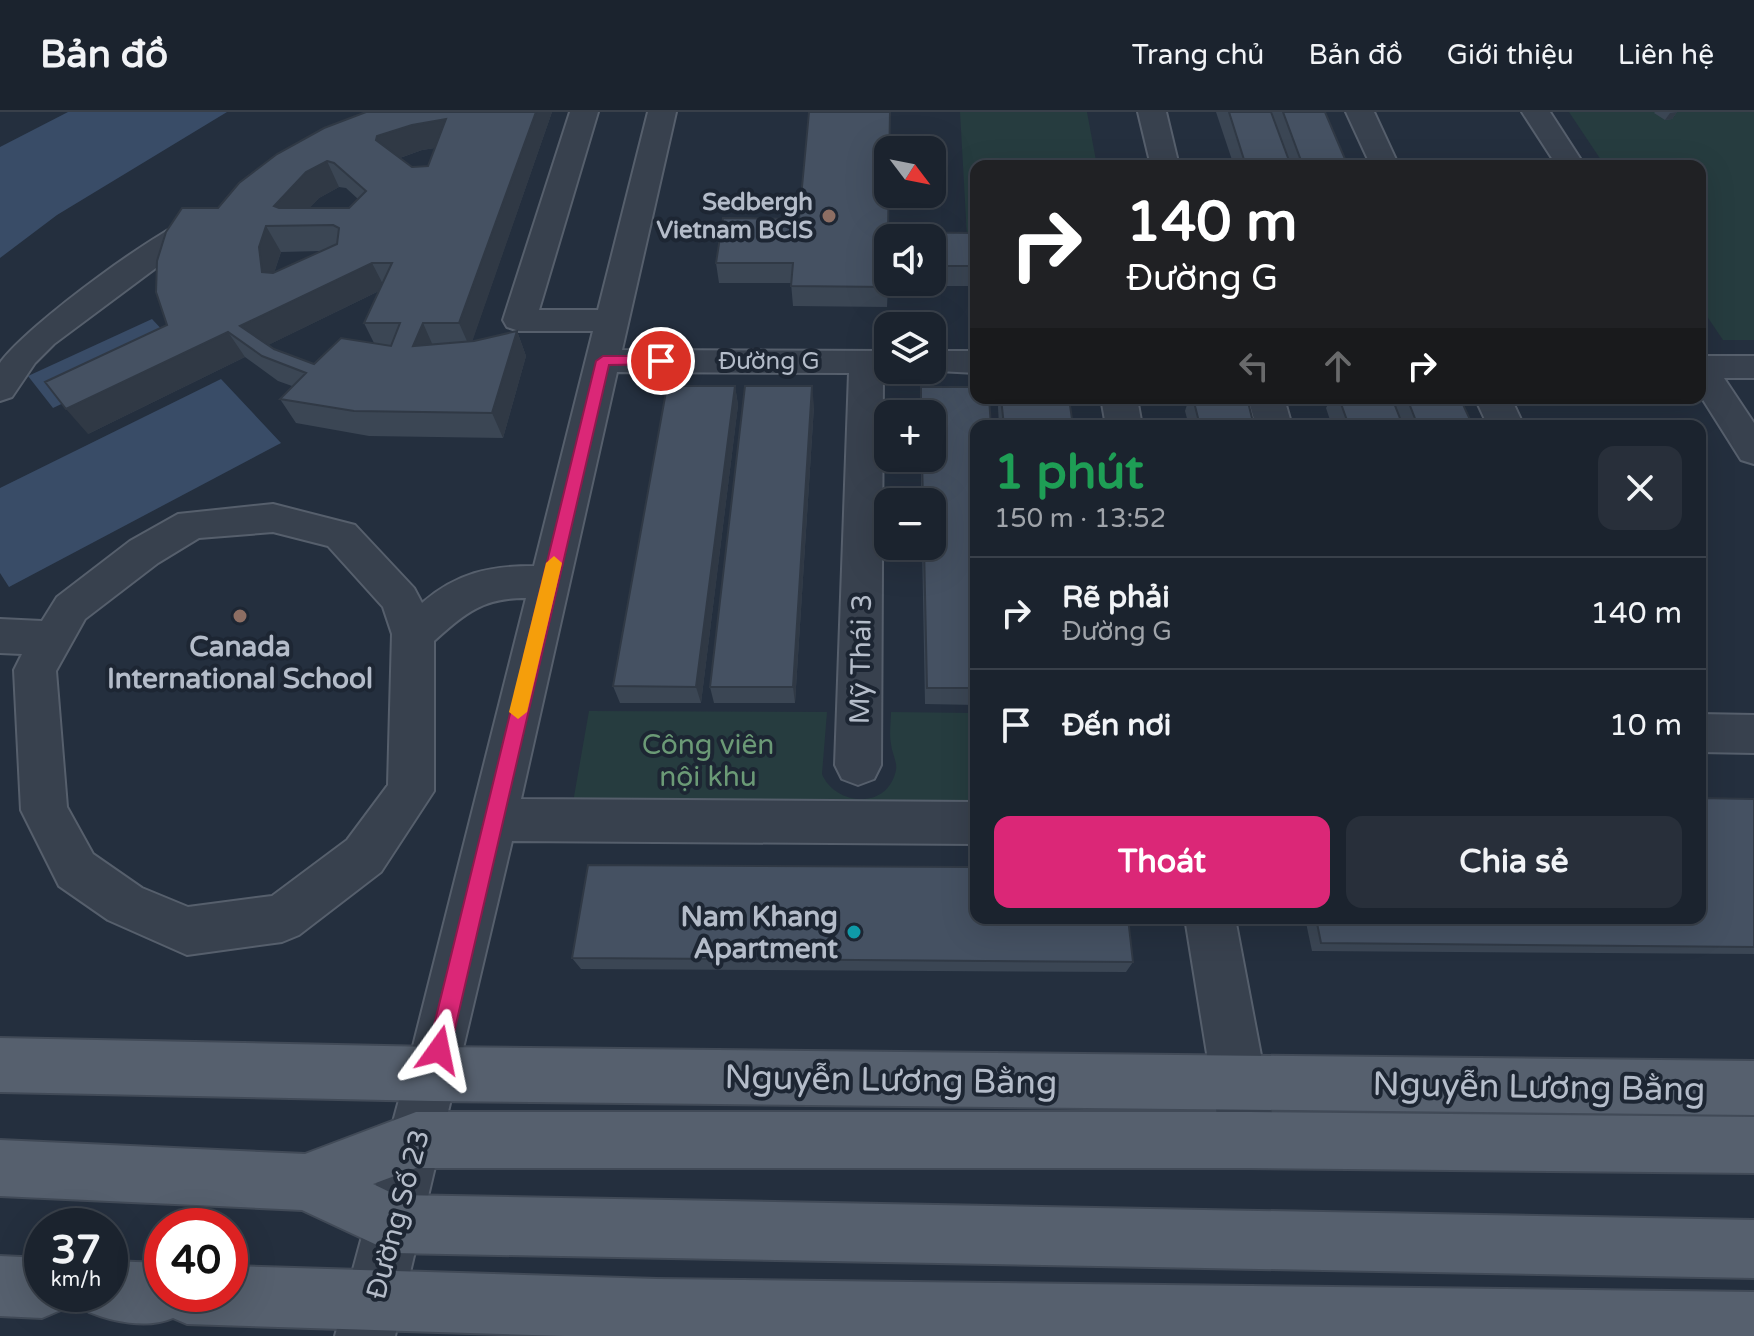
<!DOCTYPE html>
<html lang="vi">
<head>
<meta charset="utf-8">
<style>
  body { margin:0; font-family:"Varela Round",sans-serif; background:#282f3a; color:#f1f3f6; height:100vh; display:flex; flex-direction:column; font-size:30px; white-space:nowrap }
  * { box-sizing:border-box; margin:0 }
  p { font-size:26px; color:#a0a4aa }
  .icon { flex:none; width:44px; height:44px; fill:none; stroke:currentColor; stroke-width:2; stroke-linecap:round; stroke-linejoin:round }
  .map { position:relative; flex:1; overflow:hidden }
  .side { position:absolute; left:970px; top:308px; width:736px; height:504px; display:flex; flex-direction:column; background:#1b232e; border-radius:16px; box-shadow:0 8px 32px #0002,0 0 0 2px #39404a }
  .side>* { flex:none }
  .banner { position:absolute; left:970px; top:48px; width:736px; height:244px; border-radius:16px; box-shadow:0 8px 32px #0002,0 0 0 2px #39404a; background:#202124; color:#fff; overflow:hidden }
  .needle { width:52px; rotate:122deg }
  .buttons { position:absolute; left:874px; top:24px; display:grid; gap:16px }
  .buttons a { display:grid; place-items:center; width:72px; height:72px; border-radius:16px; background:#1b232e; box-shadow:0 8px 32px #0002,0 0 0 2px #39404a; font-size:40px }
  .speed { position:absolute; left:24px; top:1096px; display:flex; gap:16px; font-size:40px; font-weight:700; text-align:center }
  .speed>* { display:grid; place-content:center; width:104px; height:104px; border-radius:50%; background:#1b232e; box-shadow:0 8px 32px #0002,0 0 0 2px #39404a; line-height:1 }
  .speed small { font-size:20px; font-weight:400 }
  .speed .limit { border:12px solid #d22; background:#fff; color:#111 }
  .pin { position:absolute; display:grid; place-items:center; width:68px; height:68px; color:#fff; margin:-34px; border:4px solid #fff; border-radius:50%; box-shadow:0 2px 8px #0007 }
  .me { position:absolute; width:88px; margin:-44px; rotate:12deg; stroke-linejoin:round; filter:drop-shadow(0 0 6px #0008) }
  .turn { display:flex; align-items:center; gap:28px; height:168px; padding:0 24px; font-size:36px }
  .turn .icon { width:104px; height:104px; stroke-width:2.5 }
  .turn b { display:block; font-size:56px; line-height:68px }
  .lanes { display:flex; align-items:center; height:76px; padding:0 24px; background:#0003; justify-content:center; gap:40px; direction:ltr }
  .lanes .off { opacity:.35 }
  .round { display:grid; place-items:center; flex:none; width:84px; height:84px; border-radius:16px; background:#282f3a }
  .head { display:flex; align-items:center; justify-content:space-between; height:136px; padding:0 24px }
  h1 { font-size:48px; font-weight:700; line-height:60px; color:#1e9e55 }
  .cta { display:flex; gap:16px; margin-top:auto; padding:16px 24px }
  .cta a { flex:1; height:92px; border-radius:16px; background:#db2777; color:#fff; font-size:32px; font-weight:700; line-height:92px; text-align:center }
  .cta a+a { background:#282f3a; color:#f1f3f6 }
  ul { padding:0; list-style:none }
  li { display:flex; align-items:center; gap:24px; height:112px; padding:0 24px; border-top:2px solid #39404a }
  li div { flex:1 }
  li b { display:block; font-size:30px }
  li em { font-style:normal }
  header { display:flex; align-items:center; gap:48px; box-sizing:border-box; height:112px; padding:0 40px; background:#1b232e; border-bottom:2px solid #39404a }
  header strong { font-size:38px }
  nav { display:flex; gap:44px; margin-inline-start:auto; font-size:28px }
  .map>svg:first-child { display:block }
</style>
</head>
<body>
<header>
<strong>Bản đồ</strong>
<nav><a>Trang chủ</a><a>Bản đồ</a><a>Giới thiệu</a><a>Liên hệ</a></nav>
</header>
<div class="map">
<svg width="1754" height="1224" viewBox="0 0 1754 1224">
  <rect width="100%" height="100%" fill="#242f3e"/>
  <path fill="#263c3f" d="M960 0H1087L1097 54H976V125H967Z
    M1569 0H1754V228H1723L1700 194V54H1605Z
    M589 599 827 600 822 662C834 692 884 699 895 662 899 651 892 643 891 632 889 622 891 610 891 600L976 601V699L572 696Z"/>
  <path fill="#394c67" d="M68 0H227L57 103 0 146V35Z
    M152 207 179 236 53 296 28 264Z
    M221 267 281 331 9 475 0 461V376Z"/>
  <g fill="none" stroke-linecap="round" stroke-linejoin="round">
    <defs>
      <path id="minor" d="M570 0H598L539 198H598L648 0H676L622 238 888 239V258H900L883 261 881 653 874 667 858 673 842 667 835 653 849 261 617 260 521 687 976 690V732L512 729 395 1224H335L406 962 526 486C482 486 466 501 434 529V679L381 760 299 823 282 830 187 843 108 808 59 774 21 698 14 558 22 542 0 541V507L42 509 57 485 130 429 178 402 273 392 355 413 414 476 422 491C457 461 489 454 534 454L593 219H519L507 215 503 208ZM273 420 328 434 383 495 392 522 388 673 347 728 272 784 188 795 142 776 93 742 67 695 56 559 85 507 158 451 199 426Z
        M1138 0H1166L1179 54H1151Z
        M1346 0H1374L1399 54H1371Z
        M1522 0H1550L1585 54H1557Z
        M210 98 221 101 225 107 221 113 180 138 54 232 35 251 12 285 0 289V251C26 214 167 109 210 98Z
        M932 239H976V261L920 258H932Z
        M1700 244H1754V266H1724L1754 311V352L1741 348 1700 283Z
        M1101 286H1137L1142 314H1106Z
        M1248 286H1284L1292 314H1256Z
        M1475 286H1511L1524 314H1488Z
        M1700 602 1754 603V641L1700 640Z
        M1185 806H1235L1277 1028 1269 1048 1249 1056 1229 1048 1221 1028Z"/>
      <path id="major" d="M0 926 433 935 1754 949V1003L433 989 0 980Z
        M416 1000H1249L1754 1005V1061L1249 1056H416L373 1072 396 1083 1754 1108V1166L394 1141 302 1098 0 1084V1028L305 1042Z
        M0 1144 42 1146V1182H69L63 1197 42 1206 0 1204Z
        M110 1149 162 1151V1182H230V1154L657 1167 1754 1180V1224H564L187 1212 173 1206C148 1217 113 1210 89 1200L81 1182H110Z"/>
    </defs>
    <use href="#minor" stroke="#565f6c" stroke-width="4"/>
    <use href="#major" stroke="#414a57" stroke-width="4"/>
    <use href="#minor" fill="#38414e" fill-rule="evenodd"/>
    <use href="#major" fill="#56606e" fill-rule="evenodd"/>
  </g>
  <path fill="#3b4654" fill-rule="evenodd" d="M366 0H552L472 229 517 219 526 244 503 326 369 324 296 311 280 287 292 274 278 269 245 245 88 322 167 213 218 96ZM435 36 428 54 412 55 400 46 422 38ZM339 75 346 76 358 87 349 96H309L319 86ZM321 139 274 161 281 140ZM379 179 364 211 374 231 314 252 274 237 268 233Z
    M1216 0H1325L1348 54H1234Z
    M1655 0H1677L1672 7 1665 8 1654 1Z
    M888 120 976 121V174H888L887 195 793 194 791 171H719L716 151ZM888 126H932V170H888Z
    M735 274 738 293 701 591H620L613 574Z
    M921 275 976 314V593L925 592 922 434H932V390H921V346H932V302H920Z
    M999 286H1069L1073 314H999L998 295Z
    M1189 286H1247L1254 314H1189L1185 299Z
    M1331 286H1392L1394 291 1398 286H1460L1473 314H1332L1326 296Z
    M814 294 795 591H714L710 575Z
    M1754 687V842L1312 839 1305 806H1700Z
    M572 846 1133 850 1126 860 581 857Z"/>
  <path fill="#303945" d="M536 0H552L470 236 459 211Z
    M1677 0 1672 7 1665 8 1670 1Z
    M446 7 455 33 422 38 388 50 376 28 377 24 412 13Z
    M327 49 339 75 319 86 293 114 274 94 306 60Z
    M266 114 281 140 274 161 262 160 259 135Z
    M372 151 385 176 256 239 240 214Z
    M423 211 434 236 413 234Z
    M517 219 526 244 503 326 492 301Z
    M228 220 245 245 88 322 66 297Z
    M735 274 738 293 701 591 696 575Z
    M812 274 814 294 795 591 793 575Z"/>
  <path fill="#455162" stroke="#303945" stroke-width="2" fill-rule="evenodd" d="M366 0H536L459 211H423L413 234 474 229 517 219 492 301 354 299 280 287 306 261 262 244 228 220 66 297 45 270 167 213 156 180 157 149 166 120 182 96H218L239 71 277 42 324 16ZM446 7 428 54 412 55 376 28 377 24 412 13ZM327 49 334 51 366 79 349 96H279L274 94 306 60ZM333 113 339 116 337 132 273 161 262 160 259 135 266 114ZM372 151H392L364 211H400L391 234 341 226 314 252 274 237 240 214Z
    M809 0H890L888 120 976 121V154H932V126H888L887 175 791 174 793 151H716L723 106 799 107Z
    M1229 0H1271L1291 54H1246Z
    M1283 0H1325L1348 54H1303Z
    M667 274H735L696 575 613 574Z
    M745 274H812L793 575H710Z
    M921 275H976V286H989L991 314H976V576H927L924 434H932V390H923L922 346H932V302H921Z
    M1001 286H1069L1073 314H1004Z
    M1193 286H1247L1254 314H1200Z
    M1339 286H1392L1403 314H1349Z
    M1407 286H1460L1473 314H1418Z
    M1700 686 1754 687V835L1321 831 1316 806H1700Z
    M588 753 976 755V806H1128L1133 850 572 846Z"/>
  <path fill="#db2777" stroke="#8e194d" stroke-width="2" d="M661 244 668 249 666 252 609 253 450 938 447 946 439 949 431 946 428 938 596 249 603 244Z"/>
  <path fill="#f59e0b" d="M554 444 562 451 527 600 518 607 509 600 546 451Z"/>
  <g fill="#8d6e63" stroke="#1d2633" stroke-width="3">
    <circle cx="829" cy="104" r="8"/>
    <circle cx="240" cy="504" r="8"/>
  </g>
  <circle fill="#0f9aa8" stroke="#1d2633" stroke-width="3" cx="854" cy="820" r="8"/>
  <g text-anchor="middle" stroke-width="8" stroke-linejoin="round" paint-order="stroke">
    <g font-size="24" font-weight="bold" fill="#b4bcc9" stroke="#1d2633" text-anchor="end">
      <text x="813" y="98">Sedbergh<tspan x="813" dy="28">Vietnam BCIS</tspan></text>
    </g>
    <g font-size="24" fill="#b4bcc9" stroke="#1d2633">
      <text x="769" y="257">Đường G</text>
    </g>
    <g font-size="28" font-weight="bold" fill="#b4bcc9" stroke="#1d2633">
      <text x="240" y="544">Canada<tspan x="240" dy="32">International School</tspan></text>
      <text x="838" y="814" text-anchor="end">Nam Khang<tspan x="838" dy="32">Apartment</tspan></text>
    </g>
    <g font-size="28" fill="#b4bcc9" stroke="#1d2633">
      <text transform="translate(860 547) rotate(-89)" y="10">Mỹ Thái 3</text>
      <text transform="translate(397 1102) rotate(-75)" y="10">Đường Số 23</text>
    </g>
    <g font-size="28" fill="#6b9a76" stroke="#1d2633">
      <text x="708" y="642">Công viên<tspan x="708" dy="32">nội khu</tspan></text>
    </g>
    <g font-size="34" fill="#b4bcc9" stroke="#1d2633">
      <text transform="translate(891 967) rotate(1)" y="12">Nguyễn Lương Bằng</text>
      <text transform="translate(1539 974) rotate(1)" y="12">Nguyễn Lương Bằng</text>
    </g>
  </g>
</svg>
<div class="buttons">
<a><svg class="needle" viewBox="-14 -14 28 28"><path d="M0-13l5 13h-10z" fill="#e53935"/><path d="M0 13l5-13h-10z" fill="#a0a4aa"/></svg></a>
<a><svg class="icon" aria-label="sound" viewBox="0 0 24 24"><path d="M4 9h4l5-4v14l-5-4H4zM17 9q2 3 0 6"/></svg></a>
<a><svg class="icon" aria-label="layers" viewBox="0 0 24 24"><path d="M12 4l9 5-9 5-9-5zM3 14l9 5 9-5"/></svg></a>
<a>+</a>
<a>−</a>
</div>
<div class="speed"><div>37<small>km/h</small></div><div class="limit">40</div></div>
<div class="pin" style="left:661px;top:249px;background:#d93025"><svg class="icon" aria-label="arrive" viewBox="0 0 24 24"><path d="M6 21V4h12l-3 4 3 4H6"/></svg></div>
<svg class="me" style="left:439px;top:938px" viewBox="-20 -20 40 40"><path d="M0-17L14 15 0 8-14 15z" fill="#db2777" stroke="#fff" stroke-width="4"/></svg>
<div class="banner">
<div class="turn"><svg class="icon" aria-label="right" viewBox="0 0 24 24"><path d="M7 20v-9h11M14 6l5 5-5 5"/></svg><div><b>140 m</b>Đường G</div></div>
<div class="lanes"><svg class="icon off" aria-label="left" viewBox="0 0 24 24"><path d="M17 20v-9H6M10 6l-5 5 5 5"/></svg><svg class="icon off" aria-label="ahead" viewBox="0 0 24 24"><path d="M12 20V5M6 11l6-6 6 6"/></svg><svg class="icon" aria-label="right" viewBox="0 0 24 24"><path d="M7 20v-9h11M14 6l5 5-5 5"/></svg></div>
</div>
<section class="side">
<div class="head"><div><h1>1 phút</h1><p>150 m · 13:52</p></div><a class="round"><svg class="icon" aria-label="close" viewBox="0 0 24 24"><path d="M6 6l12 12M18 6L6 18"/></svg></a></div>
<ul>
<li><svg class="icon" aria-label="right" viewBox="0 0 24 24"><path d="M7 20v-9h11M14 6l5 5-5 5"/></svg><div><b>Rẽ phải</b><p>Đường G</p></div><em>140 m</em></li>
<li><svg class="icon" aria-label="arrive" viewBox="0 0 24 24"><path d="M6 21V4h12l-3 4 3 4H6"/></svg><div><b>Đến nơi</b></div><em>10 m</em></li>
</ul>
<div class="cta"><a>Thoát</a><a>Chia sẻ</a></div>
</section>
</div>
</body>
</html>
